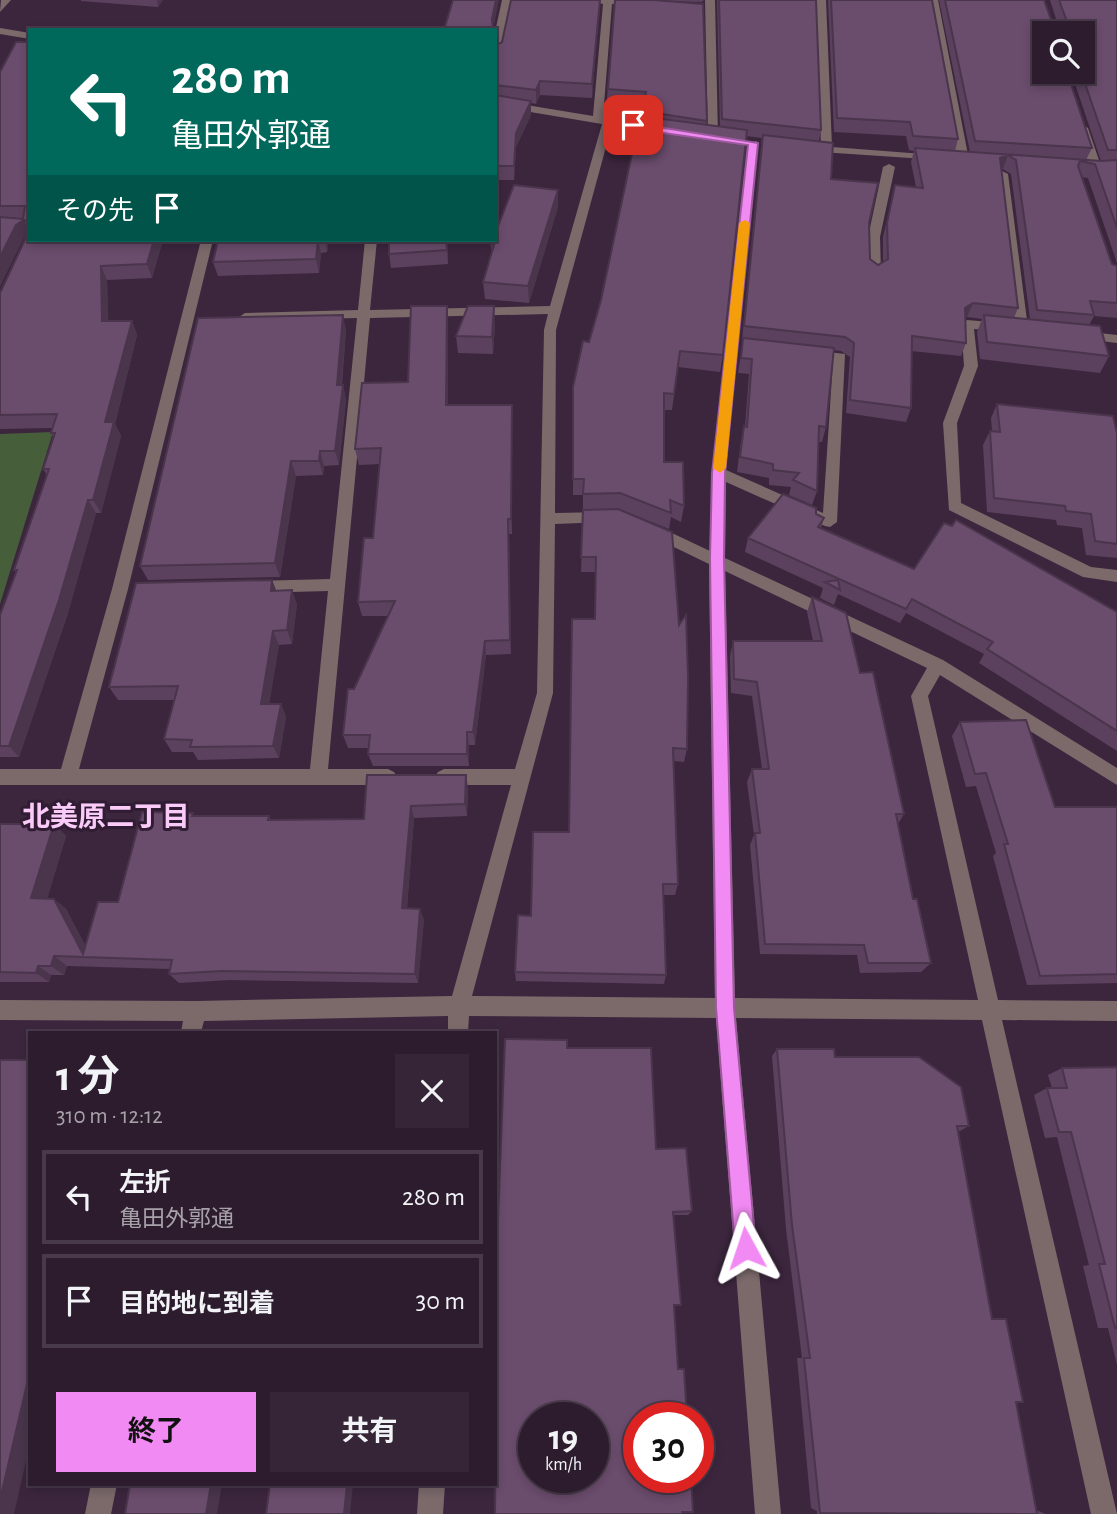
<!DOCTYPE html>
<html lang="ja">
<head>
<meta charset="utf-8">
<style>
  body { margin:0; font-family:"Alegreya Sans","Noto Sans JP",sans-serif; background:#352536; color:#f1f3f6; height:100vh; display:flex; flex-direction:column; font-size:26px; white-space:nowrap }
  * { box-sizing:border-box; margin:0 }
  p { font-size:23px; color:#a7a1aa }
  .icon { flex:none; width:38px; height:38px; fill:none; stroke:currentColor; stroke-width:2; stroke-linecap:round; stroke-linejoin:round }
  .map { position:relative; flex:1; overflow:hidden }
  .details { position:absolute; left:28px; top:1031px; width:469px; height:455px; display:flex; flex-direction:column; background:#2d1c2e; border-radius:0px; box-shadow:0 4px 10px #0003,0 0 0 2px #483a4a }
  .details>* { flex:none }
  .banner { position:absolute; left:28px; top:28px; width:469px; height:214px; border-radius:0px; box-shadow:0 4px 10px #0003,0 0 0 2px #483a4a; background:#00695c; color:#fff; overflow:hidden }
  .tools { position:absolute; left:1032px; top:21px; display:grid; gap:14px }
  .tools a { display:grid; place-items:center; width:63px; height:63px; border-radius:0px; background:#2d1c2e; box-shadow:0 4px 10px #0003,0 0 0 2px #483a4a; font-size:35px }
  .speed { position:absolute; left:518px; top:1402px; display:flex; gap:14px; font-size:35px; font-weight:700; text-align:center }
  .speed>* { display:grid; place-content:center; width:91px; height:91px; border-radius:50%; background:#2d1c2e; box-shadow:0 4px 10px #0003,0 0 0 2px #483a4a; line-height:1 }
  .speed small { font-size:18px; font-weight:400 }
  .speed .limit { border:10px solid #d22; background:#fff; color:#111 }
  .pin { position:absolute; display:grid; place-items:center; width:60px; height:60px; color:#fff; margin:-30px; border-radius:14px; box-shadow:0 4px 10px #0006 }
  .me { position:absolute; width:77px; margin:-38px; rotate:355deg; stroke-linejoin:round; filter:drop-shadow(0 0 5px #0008) }
  .turn { display:flex; align-items:center; gap:24px; height:147px; padding:0 28px; font-size:32px }
  .turn .icon { width:91px; height:91px; stroke-width:2.5 }
  .turn b { display:block; font-size:49px; line-height:60px }
  .then { display:flex; align-items:center; height:66px; padding:0 28px; background:#0003; gap:14px; font-size:26px }
  .round { display:grid; place-items:center; flex:none; width:74px; height:74px; border-radius:0px; background:#352536 }
  .head { display:flex; align-items:center; justify-content:space-between; height:119px; padding:0 28px }
  h1 { font-size:42px; font-weight:700; line-height:52px }
  .primary-button { display:flex; gap:14px; margin-top:auto; padding:14px 28px }
  .primary-button a { flex:1; height:80px; border-radius:0px; background:#f28af3; color:#111; font-size:28px; font-weight:700; line-height:80px; text-align:center }
  .primary-button a+a { background:#352536; color:#f1f3f6 }
  ul { padding:0; list-style:none }
  li { display:flex; align-items:center; gap:21px; height:94px; margin:0 14px 10px; padding:0 14px; border:4px solid #483a4a; border-radius:0px }
  li div { flex:1 }
  li b { display:block; font-size:26px }
  li em { font-style:normal }
  .map>svg:first-child { display:block }
</style>
</head>
<body>
<div class="map">
<svg width="1117" height="1514" viewBox="0 0 1117 1514">
  <rect width="100%" height="100%" fill="#3c263e"/>
  <path fill="#475e3a" d="M53 432 0 604V434Z"/>
  <g fill="none" stroke-linecap="round" stroke-linejoin="round">
    <path fill="#7c6a6b" fill-rule="evenodd" d="M1 0H11L0 12Z
      M502 0H512L500 55 495 58V32Z
      M587 0H634L642 3 637 6 612 4 603 117 666 130 661 133 612 125 556 330 555 513 606 512 613 517 606 522 555 524 553 693 472 996 715 998 709 564 647 534 644 530 652 524 657 526 710 551 712 473 748 143 757 141 726 470 823 513 833 361 811 358 804 354 811 350 845 354 837 522 830 527 825 526 726 482 725 558 943 660 1117 768V785L940 675 928 696 998 1000 1117 1001V1021L1002 1020 1117 1514H1091L982 1020 736 1018 781 1514H755L716 1018 469 1016 468 1032H448V1016L204 1021 201 1032H181L183 1021 0 1020V1000L196 1001 452 996 511 785H444L438 782 435 777 438 772 444 769H515L537 693 544 330 548 314 370 318 328 769H388L394 772 397 777 394 782 388 785H0V769H61L112 589 201 240H213L128 589 79 769H310L328 591 251 593 243 587 251 581 330 579 357 318 245 321 239 317 245 313 358 310 365 240H377L370 310 550 306 602 124 495 106V100L593 116 603 4ZM725 571 927 668 911 696 978 1000 735 998Z
      M705 0H715L718 138 713 141 708 138Z
      M816 0H826L832 147 936 155 940 156V160L806 151V147H821Z
      M928 0H938L969 160 963 163 957 160Z
      M0 28 30 33V39L0 34Z
      M1083 125 1088 128 1102 169 1100 171 1090 169 1078 128Z
      M889 164 895 167 880 237 881 273 875 277 869 273 868 237 883 167Z
      M1002 171 1008 174 1028 328 1022 332 1016 328 996 174Z
      M967 320 1002 323 1008 327 1002 331 974 329 978 366 957 423 961 503 1091 567 1117 570V582L1083 577 949 510 943 423 964 366 961 324Z
      M1082 331 1117 335V343L1077 338 1076 335Z
      M91 1484H117L111 1514H85Z
      M419 1484H445L443 1514H417Z"/>
  </g>
  <path fill="#5b415d" fill-rule="evenodd" d="M81 0H163L158 7 81 1Z
    M600 0 592 98 540 95 536 104 531 103V115L516 147 514 180H495V46Z
    M615 0H704L702 2 661 1 707 121 706 125 720 127 717 0H816L821 130 819 141 831 179 869 223 870 259 878 265 883 262V237L895 185 916 187 911 162 914 151 909 150 906 136 834 132 828 0H932L958 139 955 151 970 152 939 0H1044L1052 22H1057L1050 0H1117V263L1088 178 1081 177 1112 264 1117 266V318L1094 316 1089 325 1109 356 1100 373 980 359 977 332 982 319 967 317 965 318 966 343 961 356 911 351V408L906 422 846 413 850 357 841 351 834 350 826 427 822 442H819L817 491 812 505 789 495 791 487 769 485V478L737 472 741 441 745 426 749 374 738 373 743 340H742L762 138 746 136 723 355 720 372 678 367 672 410H664V462L684 506 681 522 671 517 669 529 619 509H583V495H573V387L589 342 601 300 644 102 607 99ZM1045 33H1083V72H1071L1101 161 1086 160 1092 148ZM1001 169H1003L1011 174 1030 319 1014 318 1018 308Z
    M30 42V240H163L152 278 107 280 108 321H132L137 335 115 424 121 436 101 513H96L68 613 19 757H0V615L16 572 14 570 47 475 43 469 54 438 51 433 53 428 0 429V293L26 237 23 239 0 286V72Z
    M558 207 529 303 485 299 483 282 492 254 491 245Z
    M218 240H329L327 252 321 253 319 273 218 276 213 262Z
    M389 240H448V264L391 268 389 254Z
    M447 306 448 323V405L512 420V534H509L511 654 486 655 475 745H469V766H373L368 754 369 748H348L343 735 354 689 388 616H362L358 602 373 538 380 464 359 465 355 449 408 382Z
    M495 323 493 354 458 353 456 336Z
    M346 330 342 385H343L346 400 339 465 324 466 323 475 296 476 280 577 148 580 140 566Z
    M997 404 1117 433V558L1086 555 1082 528 1057 525 1056 520 987 512 983 445 990 431H992L991 418Z
    M583 510 687 749 684 762 673 761 678 884 675 895H663L666 975 664 984 516 981 515 972 531 916 569 832 595 619V572H581Z
    M824 518 821 528 914 569 1117 612V751L979 663 984 654 906 613 900 623 838 594 834 605 820 598 823 588 745 552 748 538Z
    M272 580 276 591 297 604 292 644 279 645 269 704H281L286 717 279 758 198 760 193 752H172L164 739 175 700H118L109 687Z
    M812 597 860 673 904 814 898 824 913 899 931 963 921 972 860 973 857 955 760 954 750 845 754 835 747 782 752 769H762L752 696 731 693 730 656 733 641H813L807 612Z
    M960 722 1055 807H1117V983L1027 985 993 856 996 853 976 786 966 787 952 736Z
    M468 788 467 816 414 818 407 908 424 919 418 983 230 980 179 983 169 974 170 969 67 966 64 975H51L49 982H0V824H54L66 836 47 899H54L66 909 85 945 118 902 195 816H269L271 820 364 819Z
    M567 1048 656 1149 692 1211 688 1215H673L681 1305 674 1306 678 1368 684 1369 687 1418Z
    M777 1049 835 1057 969 1126 958 1132 992 1319 1016 1402 1036 1510 1046 1514H817V1511L811 1508 797 1358H802L786 1229 772 1056Z
    M1117 1067V1365L1108 1328H1098L1083 1266 1089 1265 1057 1137 1045 1138 1034 1095 1047 1088H1052L1048 1075 1062 1068Z"/>
  <path fill="#4a354c" d="M157 0H163L158 7Z
    M496 0H499L493 30 492 19Z
    M600 0 592 98V84Z
    M540 81V95L536 104V90Z
    M531 101V115L516 147 514 180V166L516 133Z
    M1008 155 1003 169 995 172 1000 158Z
    M558 190V207L529 303 528 286Z
    M24 220 30 235 23 239 0 286V257L16 225Z
    M154 240H163L152 278 147 264Z
    M318 240 321 253 319 273 316 259Z
    M325 240H329L327 252Z
    M446 240H448V264L447 250Z
    M101 266 107 280 109 335 102 321Z
    M973 303 967 317 960 322 965 308Z
    M447 306 448 323V421L446 405Z
    M494 306 495 323 493 354 492 337Z
    M343 315 346 330 340 400 337 385Z
    M132 321 137 335 115 424 121 436 101 513 93 500 105 422Z
    M343 385 346 400 339 465 335 451Z
    M512 405V534L511 519Z
    M320 451 324 466 323 475 319 461Z
    M291 461 296 476 280 577 275 563Z
    M88 500 96 513 68 613 19 757 9 746Z
    M508 519 509 534 511 654 510 640Z
    M272 580 278 595 271 591Z
    M292 590 297 604 292 644 287 630Z
    M273 631 279 645 267 717 261 704Z
    M485 641 486 655 475 745 473 732Z
    M281 704 286 717 279 758 273 746Z
    M467 732 469 745V766L467 754Z
    M466 775 468 788 467 816 465 804Z
    M411 806 414 818 406 919 402 908Z
    M54 824 66 836 44 909 31 898Z
    M54 899 66 909 91 957 83 954Z
    M420 909 424 919 418 983 415 974Z
    M54 956 67 966 64 975 51 966Z
    M38 966 51 975 49 982 36 973Z
    M30 1371V1443L14 1514H0V1500Z
    M211 1484H222L217 1514H206Z
    M347 1484H353L350 1514H344Z"/>
  <path fill="#6a4c6c" stroke="#4a354c" stroke-width="2" fill-rule="evenodd" d="M453 0H496L492 19 493 30H444Z
    M511 0H600L592 84 540 81 536 90 495 85V46L502 42Z
    M615 0H654L703 4 707 121 642 111 646 92 608 89Z
    M719 0H816L821 130 722 119Z
    M831 0H932L958 139 913 136 910 122 837 118Z
    M945 0H1044L1052 22H1063L1066 19 1059 0H1117V150H1108L1081 72H1083V33H1045V72H1067L1092 148 975 141Z
    M16 42H30V223L24 220 16 225 0 257V217L23 219 25 206H0V72Z
    M495 95 531 101 516 133 514 166H495Z
    M640 116 747 130 723 355 680 351 674 394 664 393V462H683L684 506 670 500 671 513 620 493 583 494 584 479H573V387L583 341 589 342 601 300Z
    M763 135 833 143 831 179 878 183 869 223 870 259 878 265 888 259 887 223 895 185 923 188 915 148 1102 161 1117 160V228L1095 164 1080 161 1078 166 1112 264 1117 266V303L1090 301 1094 315 1037 310 1016 160 1008 155 1000 158 1018 308 973 303 965 308 966 343 912 336 911 408 850 400 854 343 845 337 744 326Z
    M514 185 558 190 528 286 483 282 494 245H491L493 240H495V234Z
    M30 229V240H154L147 264 101 266 102 321H132L105 422H114L93 500H88L59 600 9 746H0V615L17 570H14L49 469H43L55 433H51L57 414 0 415V293Z
    M218 240H318L316 259 213 262Z
    M389 240H446L447 250 389 254Z
    M411 306H447L446 405H512L511 519H508L510 640 485 641 473 732H467V754H368L370 735H343L348 689H354L395 601 358 602 364 538H373L381 448 355 449 362 383 408 382Z
    M468 306H494L492 337 456 336Z
    M343 315 337 385H343L335 451H320L319 461H291L275 563 140 566 198 318Z
    M984 315 1100 326 1109 356 987 342Z
    M743 338 834 348 826 427 819 426 817 491 793 480 799 473 773 470V464L740 457 744 426 747 427 752 359 741 358Z
    M997 404 1113 416 1117 433V544L1095 541 1091 514 1066 511 1065 506 994 498 990 431 1000 432Z
    M783 494 816 508V514L824 518 818 527 914 569 944 523 952 526 956 520 1117 612V731L987 649 993 642 912 599 906 609 748 538Z
    M618 509 672 532 679 625 686 615 688 677 687 749 673 748 678 884H663L666 975 515 972 518 915 531 916 533 832H569L572 619H595L596 557H581L583 510Z
    M272 580 271 591 292 590 287 630 273 631 261 704H281L273 746 190 747 192 740 164 739 178 686 109 687 136 583Z
    M838 580 840 590 825 582Z
    M812 597 846 613 860 673 873 672 904 814H896L913 899H917L931 963H868L864 945 765 944 755 833H760L752 769H769L757 682 734 679 733 641H822Z
    M1026 720 1055 807H1117V974L1040 976 1004 844H1008L986 773 975 774 960 722Z
    M367 775H466L465 804 411 806 402 908 420 909 415 974 222 971 169 974 172 960 54 956 51 966H38L36 973 0 972V824H54L31 898 54 899 83 954 98 902H118L142 812 193 813 192 816H269L268 820 364 819Z
    M505 1039 567 1040V1048H651L656 1149 686 1148 692 1211 673 1212 681 1305H674L678 1369H684L687 1418H639V1477H691L693 1512H682V1514H495L498 1219ZM534 1418H593V1477H534Z
    M777 1049H834L835 1057H919L961 1087 969 1126H957L992 1319H1006L1023 1402H1016L1037 1514 820 1513 804 1358H810L792 1225Z
    M0 1060H30V1371L0 1500Z
    M1117 1067V1328H1115L1099 1264H1105L1071 1132H1059L1047 1088H1067L1062 1068Z
    M130 1484H211L206 1514H125Z
    M270 1484H347L344 1514H266Z"/>
  <path fill="#f28af3" stroke="#9d5a9e" stroke-width="2" d="M633 123 758 143 725 473 724 558 734 1008 756 1248 753 1255 746 1258 738 1255 735 1248 716 1008 710 558 712 473 748 145 629 128Z"/>
  <path fill="#f59e0b" d="M745 220 750 223 726 468 720 473 713 468 739 223Z"/>
  <g text-anchor="middle" stroke-width="6" stroke-linejoin="round" paint-order="stroke">
    <g font-size="28" font-weight="bold" fill="#facbf9" stroke="#311d33">
      <text x="106" y="826">北美原二丁目</text>
    </g>
  </g>
</svg>
<div class="tools">
<a><svg class="icon" aria-label="search" viewBox="0 0 24 24"><circle cx="10" cy="10" r="6"/><path d="M15 15l6 6"/></svg></a>
</div>
<div class="speed"><div>19<small>km/h</small></div><div class="limit">30</div></div>
<div class="pin" style="left:633px;top:125px;background:#d93025"><svg class="icon" aria-label="arrive" viewBox="0 0 24 24"><path d="M6 21V4h12l-3 4 3 4H6"/></svg></div>
<svg class="me" style="left:746px;top:1248px" viewBox="-20 -20 40 40"><path d="M0-17L14 15 0 8-14 15z" fill="#f28af3" stroke="#fff" stroke-width="4"/></svg>
<div class="banner">
<div class="turn"><svg class="icon" aria-label="left" viewBox="0 0 24 24"><path d="M17 20v-9H6M10 6l-5 5 5 5"/></svg><div><b>280 m</b>亀田外郭通</div></div>
<div class="then">その先<svg class="icon" aria-label="arrive" viewBox="0 0 24 24"><path d="M6 21V4h12l-3 4 3 4H6"/></svg></div>
</div>
<section class="details">
<div class="head"><div><h1>1 分</h1><p>310 m · 12:12</p></div><a class="round"><svg class="icon" aria-label="close" viewBox="0 0 24 24"><path d="M6 6l12 12M18 6L6 18"/></svg></a></div>
<ul>
<li><svg class="icon" aria-label="left" viewBox="0 0 24 24"><path d="M17 20v-9H6M10 6l-5 5 5 5"/></svg><div><b>左折</b><p>亀田外郭通</p></div><em>280 m</em></li>
<li><svg class="icon" aria-label="arrive" viewBox="0 0 24 24"><path d="M6 21V4h12l-3 4 3 4H6"/></svg><div><b>目的地に到着</b></div><em>30 m</em></li>
</ul>
<div class="primary-button"><a>終了</a><a>共有</a></div>
</section>
</div>
</body>
</html>
